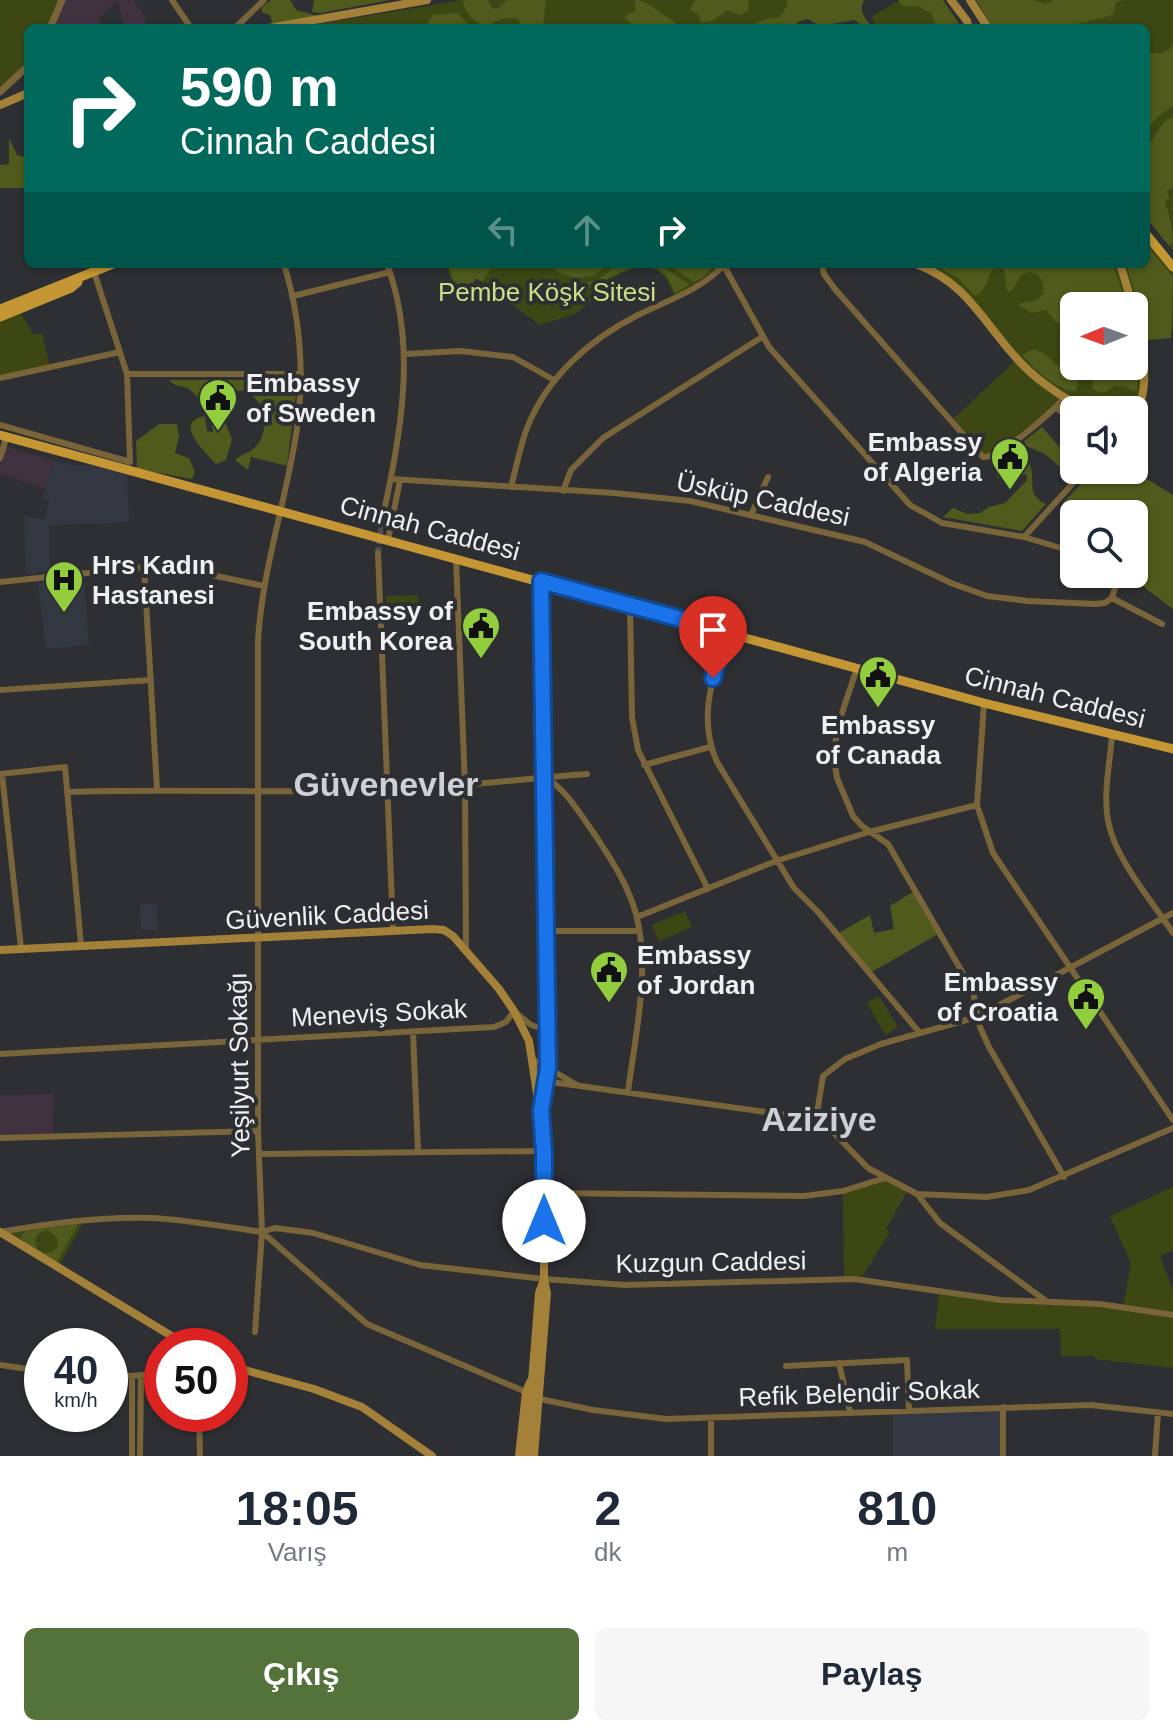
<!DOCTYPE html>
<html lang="tr">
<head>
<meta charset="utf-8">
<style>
  body { margin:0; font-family:Helvetica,sans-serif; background:#f6f6f7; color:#1f2937; height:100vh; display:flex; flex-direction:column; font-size:30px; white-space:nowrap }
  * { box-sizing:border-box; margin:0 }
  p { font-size:26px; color:#747a83 }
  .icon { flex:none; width:44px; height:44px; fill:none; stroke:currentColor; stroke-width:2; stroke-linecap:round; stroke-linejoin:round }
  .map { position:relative; height:1456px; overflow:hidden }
  .panel { display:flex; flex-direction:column; background:#fff; flex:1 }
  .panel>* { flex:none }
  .top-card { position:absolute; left:24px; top:24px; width:1126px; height:244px; border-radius:12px; box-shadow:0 2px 6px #0004; background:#00695c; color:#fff; overflow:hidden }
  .needle { width:52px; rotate:269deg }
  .tools { position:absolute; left:1060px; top:292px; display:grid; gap:16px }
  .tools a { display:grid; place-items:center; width:88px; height:88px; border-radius:12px; background:#fff; box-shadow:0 2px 6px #0004; font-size:40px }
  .speed { position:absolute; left:24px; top:1328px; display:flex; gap:16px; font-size:40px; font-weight:700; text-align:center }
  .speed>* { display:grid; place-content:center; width:104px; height:104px; border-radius:50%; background:#fff; box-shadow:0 2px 6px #0004; line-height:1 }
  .speed small { font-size:20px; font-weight:400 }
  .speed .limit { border:12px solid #d22; background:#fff; color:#111 }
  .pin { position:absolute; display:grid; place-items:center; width:68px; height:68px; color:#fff; margin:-82px -34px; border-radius:50% 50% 50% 0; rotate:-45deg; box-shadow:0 0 8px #0007 }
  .pin .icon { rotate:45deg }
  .me { position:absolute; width:88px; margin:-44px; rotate:0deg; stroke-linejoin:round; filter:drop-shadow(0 0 6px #0008) }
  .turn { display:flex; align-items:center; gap:28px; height:168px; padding:0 24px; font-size:36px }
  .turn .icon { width:104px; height:104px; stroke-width:2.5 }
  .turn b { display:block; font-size:56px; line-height:68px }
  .lanes { display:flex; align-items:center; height:76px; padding:0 24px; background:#0003; justify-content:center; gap:40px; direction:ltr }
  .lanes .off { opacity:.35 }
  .eta { display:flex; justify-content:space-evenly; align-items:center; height:136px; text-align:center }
  .eta b { font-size:48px; font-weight:800; line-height:56px }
  .button { display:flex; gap:16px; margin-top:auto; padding:16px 24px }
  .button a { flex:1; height:92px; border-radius:12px; background:#53733a; color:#fff; font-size:32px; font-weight:800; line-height:92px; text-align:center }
  .button a+a { background:#f6f6f7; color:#1f2937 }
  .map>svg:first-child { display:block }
</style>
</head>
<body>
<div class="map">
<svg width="1173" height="1456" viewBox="0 0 1173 1456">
  <rect width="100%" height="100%" fill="#2d2f33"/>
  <path fill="#40313e" d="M62 0H134L145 17 147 28H125L117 1 100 18 103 28H50Z
    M0 445 54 460 45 489 0 474Z
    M54 1094 53 1137 0 1138V1095Z"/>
  <path fill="#333741" d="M54 460 77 466 90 465 127 473 129 522 49 526 50 571 26 574 24 516 44 519 49 501 42 498Z
    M84 578 89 645 46 649 38 583Z
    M140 904H157L158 930H141Z
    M1003 1407V1456H893V1411Z"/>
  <path fill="#3d4713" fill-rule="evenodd" d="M0 0H62L50 28H28V66L0 92Z
    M463 0H797L800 21 795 28H294Z
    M901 0H942L960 28H875L872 16Z
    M976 0H1173V251L1146 217V28H993Z
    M1146 234 1173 267V330L1140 335 1144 385 1134 410H1091L1065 397 1056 408 987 458 951 421 1017 359 971 300 916 264H1146ZM1074 306H1134V366H1074Z
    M446 264H723L675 298C672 291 668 280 663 275 642 255 611 280 591 290L595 298 575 314 540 325 477 279 459 304Z
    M18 309 34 335 42 333 50 367 0 378V317Z
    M418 595 419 613 386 614V596Z
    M685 911 692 927 659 941 652 925Z
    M879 996 898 1027 885 1035 867 1003Z
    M885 1178 908 1190 886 1229 890 1232 860 1280 844 1279 843 1191Z
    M1173 1187V1250L1160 1256 1173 1290V1368L1095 1359 1094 1356H1061L1060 1329H935L939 1292 1123 1307 1131 1264 1110 1216Z
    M84 1221 58 1268 0 1232Z"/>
  <path fill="#4f5a1c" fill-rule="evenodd" d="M271 0H290L296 10 326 18 273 25 270 15 262 12V7Z
    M314 0H390L321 13 312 12Z
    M463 0H488L492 8 498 9 507 0H546L543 28H517L520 22 517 18C505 17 496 19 488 27 475 23 465 14 463 0Z
    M635 0C652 0 670 26 691 28 697 28 704 25 710 23L716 28H636L624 18 628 14 635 11Z
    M696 0H748L749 10 740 15 727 11 713 20 701 23 698 14 689 10Z
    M788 0H864C858 12 866 20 874 28H864L855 20 820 26 808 19 797 22V28H744L763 20 780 17 787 6Z
    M898 0H943L962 28H937L931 13 919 7 902 6Z
    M976 0H1033L1046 4 1054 0H1125L1116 2 1113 15 1061 28H993Z
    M457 13 472 28H424L433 15Z
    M1173 46V106L1157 117 1146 131V53H1162Z
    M1173 116V188L1167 191 1169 199 1165 201C1169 218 1173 223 1173 243L1169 246 1146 217V149L1163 123Z
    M9 138 17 155 28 158V188H0V165L9 164Z
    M1146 244 1173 277 1171 338 1147 340 1145 323 1126 264H1146Z
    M448 264H490L492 266 482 282 476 278 460 300Z
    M547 264H580L583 267 588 264H599L603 269C585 284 564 278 547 264Z
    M619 264C654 264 661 262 689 285L675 293C672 288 670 280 666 276 645 251 611 278 591 289L584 283 597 280Z
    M668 264H714L705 276 694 282Z
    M933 264H1113L1127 306H1074V312L1060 323 1056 322 1046 310 1031 313 1017 304 1036 300 1044 293 1043 282 1038 275 1030 272 1021 275 1012 291H1007L1004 270 1000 267C983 270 993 287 975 296L959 279Z
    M1134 335 1138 371 1137 390 1133 391C1106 374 1112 403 1092 388L1093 380 1099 375 1097 366H1134Z
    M1033 349C1049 353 1063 373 1078 382L1076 391C1056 391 1035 369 1022 355Z
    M169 380H294L296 393 287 466 251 457 248 470 235 460C241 454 247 454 253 449 265 440 265 423 265 409L248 391H238L229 387 216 403C200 406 199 395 187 388 179 385 175 387 169 380Z
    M205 416 207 431 213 432 212 425 225 422 232 439 226 460 216 464C207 453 171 422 205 416Z
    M159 424H177L179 437 175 453 189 458 195 472 192 479 137 469 136 441Z
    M1042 427 1074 463V470H1077L1071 477 1045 454 1026 446 1024 441Z
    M1014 449C1049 469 1017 491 1046 504L1022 531 943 517 953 508 968 514 980 513 989 507 1005 503 1027 480V475L1023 474C1015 482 1008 481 998 477L996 472 1002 459Z
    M1094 470H1132L1173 495V609L1126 574H1134V514H1093L1084 505 1063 503Z
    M916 890 940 933 870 973 837 934 870 915 874 933 894 929 890 906Z
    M78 1224 57 1263 22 1242 21 1236 26 1231ZM47 1230 57 1237 58 1246 52 1252 44 1253 37 1249 35 1240 39 1233Z"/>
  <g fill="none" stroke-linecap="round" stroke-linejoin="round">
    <path stroke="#4a4c50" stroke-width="6" stroke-dasharray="6 3" stroke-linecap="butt" d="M378 553 381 526"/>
    <path stroke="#7a6439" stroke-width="6" d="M172 0 191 28
      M235 28 264 0
      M723 264 769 347 910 505 942 523 1024 537 1074 552
      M822 264 824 274 834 288 983 457C1000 459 1053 411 1065 397
      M293 296 390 272
      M405 354 461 351 513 357 554 380
      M127 374H301
      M0 378 120 352
      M1056 408 1074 420
      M0 425 130 462 127 374 94 272
      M0 458 5 442
      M391 479 614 493 690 501 865 542 951 583 987 596 1028 601 1095 604 1105 603 1112 598
      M511 487C516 468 520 447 527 428 547 377 590 339 638 315 668 300 699 291 723 266
      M563 491 571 470 603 438 762 337
      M751 515 768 477
      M381 526C399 440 419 350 387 264
      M1024 537 1085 470
      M388 540 400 480
      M378 553 393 930
      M456 558 465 786 466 949
      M144 567 157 789
      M541 581 548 1067 542 1108
      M0 582 155 566 174 567 264 586
      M1112 598 1162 624
      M1112 598 1116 584 1113 574
      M630 606 632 717 638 750 708 889
      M725 631C714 676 697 718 717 762L794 888 819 913 919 1032
      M857 668 837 728 834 758 837 778 853 816 862 826 888 844 968 982 973 992 980 1027 989 1047 1064 1177
      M0 690 151 680
      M984 703 977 805 993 853 1173 1120
      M1112 735C1110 763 1103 794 1108 821 1115 859 1152 901 1173 933
      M644 765 710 747
      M0 774 65 767 81 945
      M2 774 21 948
      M545 777C567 791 578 811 593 832 610 858 628 884 636 914 651 970 635 1036 628 1092
      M67 792C175 788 284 794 392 790 457 787 522 779 587 774
      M637 917 776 861 869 832 977 805
      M547 931H639
      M413 1032 418 1151
      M0 1054 494 1027 506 1022 514 1011 531 1025 540 1028 547 1024
      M534 1060 577 1085
      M537 1080 816 1119 833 1132 868 1168 917 1194 940 1223 1046 1301
      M816 1119 823 1076 845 1059 881 1044 977 1017 1173 913
      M0 1138 258 1131
      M259 1154 544 1151
      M545 1193 804 1196 843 1191 885 1178
      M917 1194 987 1197 1029 1190 1173 1128
      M0 1232C50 1223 101 1216 153 1218 189 1220 226 1227 262 1232L275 1228 313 1233 420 1265 544 1279 625 1285 854 1279 1001 1300 1100 1304 1173 1315
      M262 1232 367 1324 526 1392
      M255 1332 262 1232 258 1131V641C262 571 285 504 296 435 305 377 301 320 284 264
      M839 1363 850 1412
      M0 1365 42 1371
      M786 1366 907 1360 909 1410
      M110 1377 162 1374
      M132 1378V1456
      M540 1399 593 1410 666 1419 1091 1405 1173 1414
      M1003 1407V1456
      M199 1414 200 1456
      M711 1419V1456
      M140 1456 141 1376
      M1155 1456 1158 1412"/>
    <path stroke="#7a6439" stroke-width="7" d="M50 28 62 0
      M0 92 28 66"/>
    <path stroke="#a48139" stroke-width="8" d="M951 0 967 21 969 28
      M970 0 988 28
      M269 28 427 0
      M0 105 28 93
      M916 264C964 282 979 315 1011 352 1031 376 1061 399 1091 410
      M1120 264 1133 306
      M1134 309C1141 332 1153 394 1134 412
      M0 950 432 929 444 930 453 936 499 989 514 1011 529 1041 544 1140V1279L547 1293 534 1456
      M0 1232 188 1346
      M230 1366 314 1389 362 1407 432 1456
      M519 1456 526 1392 530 1382
      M526 1456 539 1293 544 1280"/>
    <path stroke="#c49734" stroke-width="9" d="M1146 234 1173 267
      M0 309 113 264
      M0 317 71 288 78 282
      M0 435 984 703 1173 749"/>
  </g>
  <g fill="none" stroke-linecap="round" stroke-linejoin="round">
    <defs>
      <path id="route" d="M544 1221V1151L541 1111 548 1067 541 581 725 631 713 678"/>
    </defs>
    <use href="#route" stroke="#114b97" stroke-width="20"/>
    <use href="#route" stroke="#1a73e8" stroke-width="14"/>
  </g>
  <defs>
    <symbol id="civic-pin" viewBox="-11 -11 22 30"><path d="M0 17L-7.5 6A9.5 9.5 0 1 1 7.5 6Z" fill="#92cd3e" stroke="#2d2f33"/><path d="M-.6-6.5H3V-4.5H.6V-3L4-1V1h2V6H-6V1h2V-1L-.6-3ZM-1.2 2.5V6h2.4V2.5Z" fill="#111"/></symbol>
    <symbol id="hospital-pin" viewBox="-11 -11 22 30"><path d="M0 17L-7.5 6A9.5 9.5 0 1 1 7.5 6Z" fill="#92cd3e" stroke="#2d2f33"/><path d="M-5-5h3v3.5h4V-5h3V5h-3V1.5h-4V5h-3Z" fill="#111"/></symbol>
  </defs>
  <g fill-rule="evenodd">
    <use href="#civic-pin" x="196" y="376" width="44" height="60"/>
    <use href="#civic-pin" x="988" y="435" width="44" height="60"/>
    <use href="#hospital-pin" x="42" y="558" width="44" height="60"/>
    <use href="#civic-pin" x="459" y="604" width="44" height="60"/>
    <use href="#civic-pin" x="856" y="653" width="44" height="60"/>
    <use href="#civic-pin" x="587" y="948" width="44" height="60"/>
    <use href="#civic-pin" x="1064" y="975" width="44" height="60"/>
  </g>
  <g text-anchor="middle" stroke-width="8" stroke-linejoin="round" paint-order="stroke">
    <g font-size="26" fill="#cbdf86" stroke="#2d2f33">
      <text x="547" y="301">Pembe Köşk Sitesi</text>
    </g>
    <g font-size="26" font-weight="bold" fill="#eff0f3" stroke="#2d2f33" text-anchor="start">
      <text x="246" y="392">Embassy<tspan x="246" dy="30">of Sweden</tspan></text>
      <text x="982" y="451" text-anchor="end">Embassy<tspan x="982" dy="30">of Algeria</tspan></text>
      <text x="92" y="574">Hrs Kadın<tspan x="92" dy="30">Hastanesi</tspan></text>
      <text x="453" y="620" text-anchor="end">Embassy of<tspan x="453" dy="30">South Korea</tspan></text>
      <text x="878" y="734" text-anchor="middle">Embassy<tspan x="878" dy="30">of Canada</tspan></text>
      <text x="637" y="964">Embassy<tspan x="637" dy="30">of Jordan</tspan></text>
      <text x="1058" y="991" text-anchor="end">Embassy<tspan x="1058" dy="30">of Croatia</tspan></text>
    </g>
    <g font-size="26" fill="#eff0f3" stroke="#2d2f33">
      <text transform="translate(763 499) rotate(12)" y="9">Üsküp Caddesi</text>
      <text transform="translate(430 528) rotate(15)" y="9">Cinnah Caddesi</text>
      <text transform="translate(1055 697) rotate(14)" y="9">Cinnah Caddesi</text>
      <text transform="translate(327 915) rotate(-3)" y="9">Güvenlik Caddesi</text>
      <text transform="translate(379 1013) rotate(-3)" y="9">Meneviş Sokak</text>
      <text transform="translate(239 1065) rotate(-91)" y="9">Yeşilyurt Sokağı</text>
      <text transform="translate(711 1262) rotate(-1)" y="9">Kuzgun Caddesi</text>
      <text transform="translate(859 1393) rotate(-2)" y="9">Refik Belendir Sokak</text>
    </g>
    <g font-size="34" font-weight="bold" fill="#cdd0d5" stroke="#2d2f33">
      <text x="386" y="796">Güvenevler</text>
      <text x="819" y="1131">Aziziye</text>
    </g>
  </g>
</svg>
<div class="tools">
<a><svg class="needle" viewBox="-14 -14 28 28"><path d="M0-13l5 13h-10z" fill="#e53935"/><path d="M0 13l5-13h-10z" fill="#747a83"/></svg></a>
<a><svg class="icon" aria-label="sound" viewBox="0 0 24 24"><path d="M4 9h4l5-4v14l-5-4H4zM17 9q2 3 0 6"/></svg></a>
<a><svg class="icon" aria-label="search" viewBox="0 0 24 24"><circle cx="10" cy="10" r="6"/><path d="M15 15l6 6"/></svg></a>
</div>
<div class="speed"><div>40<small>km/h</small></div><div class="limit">50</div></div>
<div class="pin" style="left:713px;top:678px;background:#d93025"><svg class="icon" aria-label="arrive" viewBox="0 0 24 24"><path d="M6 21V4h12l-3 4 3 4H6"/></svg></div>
<svg class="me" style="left:544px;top:1221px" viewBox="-20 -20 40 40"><circle r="19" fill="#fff"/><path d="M0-13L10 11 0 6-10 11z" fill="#1a73e8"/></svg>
<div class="top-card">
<div class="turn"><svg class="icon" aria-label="right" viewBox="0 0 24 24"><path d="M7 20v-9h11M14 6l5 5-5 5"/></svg><div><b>590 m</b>Cinnah Caddesi</div></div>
<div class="lanes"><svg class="icon off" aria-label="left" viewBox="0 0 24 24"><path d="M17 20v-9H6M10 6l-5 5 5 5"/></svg><svg class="icon off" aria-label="ahead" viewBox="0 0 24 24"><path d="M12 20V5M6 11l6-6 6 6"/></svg><svg class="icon" aria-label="right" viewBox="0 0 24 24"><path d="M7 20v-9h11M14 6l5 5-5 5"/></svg></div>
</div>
</div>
<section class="panel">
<div class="eta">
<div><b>18:05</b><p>Varış</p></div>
<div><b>2</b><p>dk</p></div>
<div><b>810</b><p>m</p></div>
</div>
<div class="button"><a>Çıkış</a><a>Paylaş</a></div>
</section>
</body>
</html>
